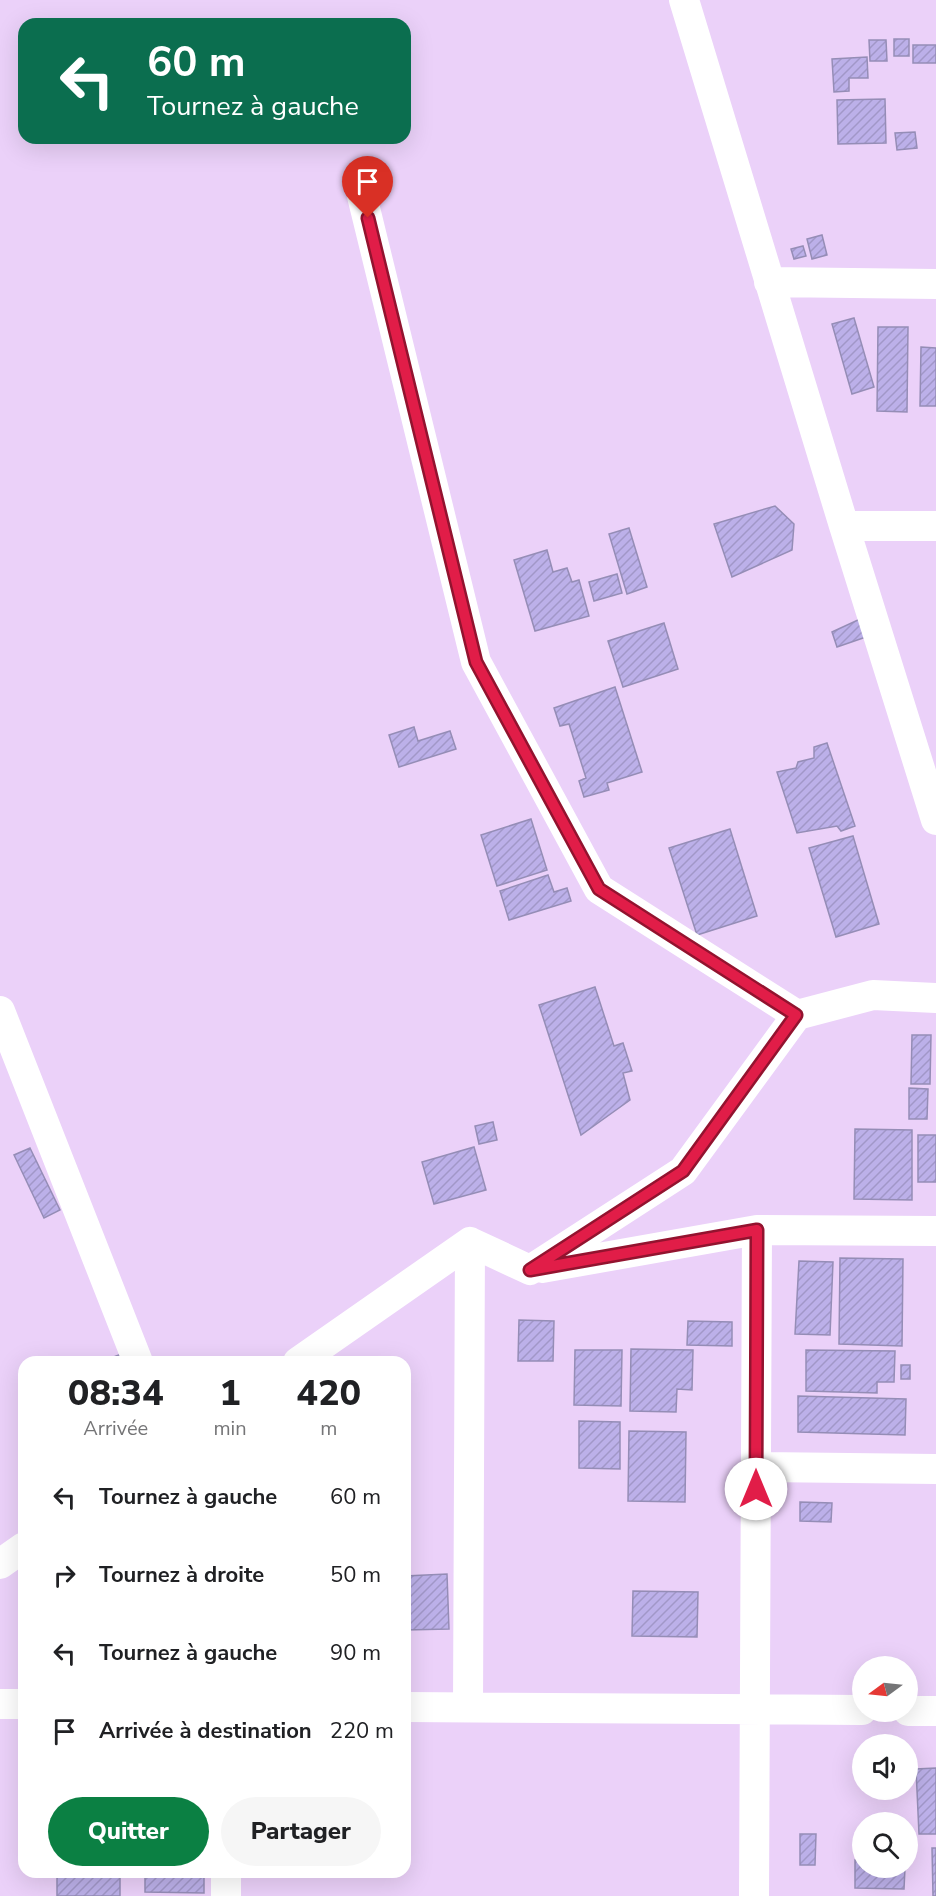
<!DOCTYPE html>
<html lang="fr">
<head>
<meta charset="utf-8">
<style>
  body { margin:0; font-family:"Nunito Sans",sans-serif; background:#f6f6f6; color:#202124; height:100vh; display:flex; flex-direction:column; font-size:22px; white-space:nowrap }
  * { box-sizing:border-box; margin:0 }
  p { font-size:20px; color:#757577 }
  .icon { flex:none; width:33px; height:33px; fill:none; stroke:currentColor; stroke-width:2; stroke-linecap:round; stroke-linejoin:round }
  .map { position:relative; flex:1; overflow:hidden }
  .details { position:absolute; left:18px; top:1356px; width:393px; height:522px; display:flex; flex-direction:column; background:#fff; border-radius:18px; box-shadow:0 6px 24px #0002 }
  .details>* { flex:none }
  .top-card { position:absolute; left:18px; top:18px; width:393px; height:126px; border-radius:18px; box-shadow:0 6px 24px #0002; background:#0b6e4f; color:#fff; overflow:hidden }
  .needle { width:39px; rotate:255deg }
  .controls { position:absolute; left:852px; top:1656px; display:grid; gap:12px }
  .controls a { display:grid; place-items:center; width:66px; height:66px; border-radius:50%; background:#fff; box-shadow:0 6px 24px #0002; font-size:30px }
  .pin { position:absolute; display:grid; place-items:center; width:51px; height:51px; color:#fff; margin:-62px -26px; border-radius:50% 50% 50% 0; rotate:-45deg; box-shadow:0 0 6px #0007 }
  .pin .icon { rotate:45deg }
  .me { position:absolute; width:66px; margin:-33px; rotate:0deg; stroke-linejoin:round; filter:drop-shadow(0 0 4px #0008) }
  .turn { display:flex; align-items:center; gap:21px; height:126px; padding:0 30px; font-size:27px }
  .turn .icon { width:78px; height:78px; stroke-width:2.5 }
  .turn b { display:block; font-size:42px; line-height:51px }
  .eta { display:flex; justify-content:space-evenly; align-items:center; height:102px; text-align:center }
  .eta b { font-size:36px; font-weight:800; line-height:42px }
  .action { display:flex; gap:12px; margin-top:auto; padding:12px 30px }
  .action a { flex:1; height:69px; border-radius:36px; background:#0b8043; color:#fff; font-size:24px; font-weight:800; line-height:69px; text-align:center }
  .action a+a { background:#f6f6f6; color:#202124 }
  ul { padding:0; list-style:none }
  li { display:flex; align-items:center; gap:18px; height:78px; padding:0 30px }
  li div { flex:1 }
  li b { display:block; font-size:22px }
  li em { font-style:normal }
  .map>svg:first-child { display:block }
</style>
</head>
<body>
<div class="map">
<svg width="936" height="1896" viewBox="0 0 936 1896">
  <defs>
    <pattern id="building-hatch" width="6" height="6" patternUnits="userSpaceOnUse" patternTransform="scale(1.5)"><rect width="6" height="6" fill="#bcb0e9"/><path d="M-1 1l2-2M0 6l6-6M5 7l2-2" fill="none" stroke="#a197c8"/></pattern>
  </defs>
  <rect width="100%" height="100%" fill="#ebd1f9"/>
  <path fill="url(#building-hatch)" stroke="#958db6" stroke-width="1.5" d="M894 39H909V56H894Z
    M869 40H886L887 61H870Z
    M913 45H936V63H913Z
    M867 57 868 78H849V91L834 92 832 59Z
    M885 99 886 143 838 144 837 100Z
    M915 132 917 148 897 150 895 133Z
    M822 235 827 255 812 259 807 239Z
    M803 246 806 256 794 259 791 249Z
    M854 318 874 387 852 394 832 324Z
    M878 327H908L907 412 877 411Z
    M921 347 936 348V406H920Z
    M775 506 794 524 792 550 732 577 714 524Z
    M629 528 647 587 627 594 609 534Z
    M547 550 553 572 567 568 572 582 579 580 589 616 535 631 514 560Z
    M617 574 622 593 594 601 589 582Z
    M860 619 866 637 837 647 832 632Z
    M664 623 678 669 623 687 608 641Z
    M615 687 642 772 607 783 609 790 584 797 579 781 586 778 569 724 560 726 554 708Z
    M414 727 418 741 450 731 456 749 399 767 389 735Z
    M827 743 855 826 841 831 837 826 797 833 777 772 796 768 798 762 814 758V747Z
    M531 819 547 870 497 886 481 835Z
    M730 829 757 916 697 935 669 848Z
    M853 836 879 924 836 937 809 848Z
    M548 875 554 892 567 888 571 901 509 920 500 891Z
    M595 987 614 1046 623 1043 632 1071 623 1073 630 1100 581 1135 539 1005Z
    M912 1035H931L930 1084H911Z
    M909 1088 928 1089 927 1119H909Z
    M493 1122 497 1140 479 1144 475 1126Z
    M855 1129 912 1130V1200L854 1199Z
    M918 1135H936V1182H918Z
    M474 1147 486 1190 434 1204 422 1162Z
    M30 1148 60 1210 44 1218 14 1155Z
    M840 1258 903 1259 902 1346 839 1344Z
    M799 1261 833 1262 830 1335 795 1334Z
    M519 1320 554 1321 553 1361H518Z
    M688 1321 732 1322V1346L687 1345Z
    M631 1349 693 1350 692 1390 677 1389 676 1412 630 1411Z
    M575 1350H622L621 1406 574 1405Z
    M806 1350 895 1351 894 1382H877V1393L806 1391Z
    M124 1353 127 1362H110L108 1359Z
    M901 1365H910V1379H901Z
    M798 1396 906 1399 905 1435 798 1432Z
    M579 1421 620 1422V1469L579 1468Z
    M629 1431 686 1432 685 1502 628 1501Z
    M800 1502 832 1503 831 1522 800 1521Z
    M447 1574 449 1629 405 1630V1576Z
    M633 1591 698 1592 697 1637 632 1636Z
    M936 1768V1834H919L916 1769Z
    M800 1834H816L815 1865H800Z
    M860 1843H862V1868H905L904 1889 855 1888V1860H859Z
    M932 1848H936V1896H933Z
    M57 1872H120V1896H57Z
    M145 1872H204V1893L145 1892Z"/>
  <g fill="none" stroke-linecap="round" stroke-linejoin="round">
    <path stroke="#fff" stroke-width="30" d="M684 0 844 526 936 820
      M362 196 476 662 599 889 797 1015
      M769 282 936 284
      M844 526H936
      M0 1011 138 1362
      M542 1268 757 1230 936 1231
      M298 1362 470 1242 530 1270 683 1171 797 1015 873 995 936 998
      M756 1467 936 1469
      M0 1564 24 1547
      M0 1704H24
      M405 1707 862 1710
      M468 1707 470 1242
      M908 1711H936
      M226 1896V1872
      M754 1896 757 1230"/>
  </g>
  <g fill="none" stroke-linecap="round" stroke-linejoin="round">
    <defs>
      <path id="route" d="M368 218 476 662 599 889 796 1015 683 1171 530 1270 757 1230 756 1489"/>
    </defs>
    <use href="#route" stroke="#92132f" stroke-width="15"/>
    <use href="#route" stroke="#e11d48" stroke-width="10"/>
  </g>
</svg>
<div class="controls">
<a><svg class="needle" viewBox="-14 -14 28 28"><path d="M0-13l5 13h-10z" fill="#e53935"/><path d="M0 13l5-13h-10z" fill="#757577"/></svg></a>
<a><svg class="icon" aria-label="sound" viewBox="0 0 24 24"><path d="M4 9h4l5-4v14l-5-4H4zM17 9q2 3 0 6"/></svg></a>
<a><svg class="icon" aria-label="search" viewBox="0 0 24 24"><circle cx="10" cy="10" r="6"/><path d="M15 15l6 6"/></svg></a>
</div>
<div class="pin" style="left:368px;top:218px;background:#d93025"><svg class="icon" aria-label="arrive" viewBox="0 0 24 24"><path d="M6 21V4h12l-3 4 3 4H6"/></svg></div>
<svg class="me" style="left:756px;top:1489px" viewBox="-20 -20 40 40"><circle r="19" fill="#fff"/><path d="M0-13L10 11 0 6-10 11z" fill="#e11d48"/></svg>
<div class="top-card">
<div class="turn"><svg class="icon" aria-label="left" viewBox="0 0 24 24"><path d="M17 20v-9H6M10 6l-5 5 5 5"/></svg><div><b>60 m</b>Tournez à gauche</div></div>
</div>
<section class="details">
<div class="eta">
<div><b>08:34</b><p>Arrivée</p></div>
<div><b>1</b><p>min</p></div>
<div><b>420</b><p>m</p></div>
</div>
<ul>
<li><svg class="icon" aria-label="left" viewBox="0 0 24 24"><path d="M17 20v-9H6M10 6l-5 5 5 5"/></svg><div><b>Tournez à gauche</b></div><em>60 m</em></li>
<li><svg class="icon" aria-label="right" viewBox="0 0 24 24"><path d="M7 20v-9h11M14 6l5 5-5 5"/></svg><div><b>Tournez à droite</b></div><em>50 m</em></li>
<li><svg class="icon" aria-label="left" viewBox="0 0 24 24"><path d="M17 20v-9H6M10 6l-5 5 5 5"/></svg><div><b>Tournez à gauche</b></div><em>90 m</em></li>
<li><svg class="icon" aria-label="arrive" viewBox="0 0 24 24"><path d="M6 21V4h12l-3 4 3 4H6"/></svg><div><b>Arrivée à destination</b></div><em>220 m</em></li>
</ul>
<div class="action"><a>Quitter</a><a>Partager</a></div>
</section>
</div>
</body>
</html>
